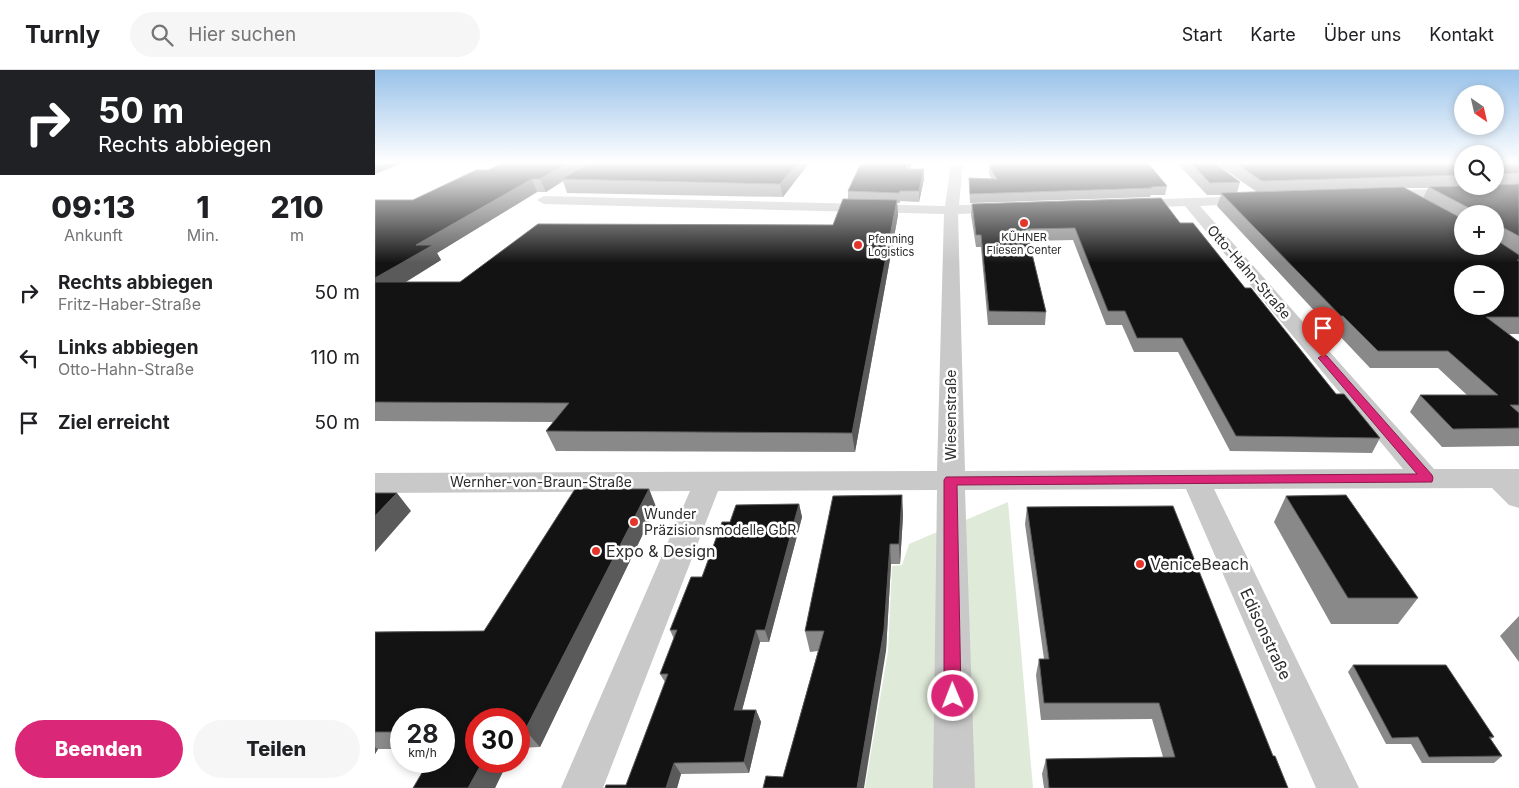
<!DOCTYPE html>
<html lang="de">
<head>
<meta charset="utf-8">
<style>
  body { margin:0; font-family:Inter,sans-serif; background:#f6f6f6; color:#202124; height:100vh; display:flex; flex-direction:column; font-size:19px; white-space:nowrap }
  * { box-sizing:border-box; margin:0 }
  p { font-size:16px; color:#757577 }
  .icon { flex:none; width:28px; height:28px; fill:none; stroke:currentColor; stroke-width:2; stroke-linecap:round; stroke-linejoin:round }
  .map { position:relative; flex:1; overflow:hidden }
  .panel { display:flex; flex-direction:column; background:#fff; width:375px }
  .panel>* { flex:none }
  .top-card { background:#202124; color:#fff; overflow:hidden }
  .needle { width:32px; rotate:146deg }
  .buttons { position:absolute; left:1079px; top:15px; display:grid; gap:10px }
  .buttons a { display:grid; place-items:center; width:50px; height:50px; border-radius:50%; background:#fff; box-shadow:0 2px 8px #0003; font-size:25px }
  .speed { position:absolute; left:15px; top:638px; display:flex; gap:10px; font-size:25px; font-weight:700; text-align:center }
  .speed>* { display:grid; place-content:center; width:65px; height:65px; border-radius:50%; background:#fff; box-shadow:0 2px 8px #0003; line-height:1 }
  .speed small { font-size:12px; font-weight:400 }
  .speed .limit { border:8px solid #d22; background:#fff; color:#111 }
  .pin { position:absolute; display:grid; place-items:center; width:42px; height:42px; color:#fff; margin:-51px -21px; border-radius:50% 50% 50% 0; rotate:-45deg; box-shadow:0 0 5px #0007 }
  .pin .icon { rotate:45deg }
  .me { position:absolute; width:55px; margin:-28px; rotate:359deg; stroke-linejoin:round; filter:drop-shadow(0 0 4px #0008) }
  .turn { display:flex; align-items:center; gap:18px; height:105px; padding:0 15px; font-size:22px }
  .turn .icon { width:65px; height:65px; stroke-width:2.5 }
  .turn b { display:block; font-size:35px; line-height:42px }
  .eta { display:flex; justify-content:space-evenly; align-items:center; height:85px; text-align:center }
  .eta b { font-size:30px; font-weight:800; line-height:35px }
  .action { display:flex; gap:10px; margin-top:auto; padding:10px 15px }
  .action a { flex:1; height:58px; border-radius:30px; background:#db2777; color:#fff; font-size:20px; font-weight:800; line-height:58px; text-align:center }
  .action a+a { background:#f6f6f6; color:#202124 }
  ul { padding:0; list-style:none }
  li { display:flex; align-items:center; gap:15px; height:65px; padding:0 15px }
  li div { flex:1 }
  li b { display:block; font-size:19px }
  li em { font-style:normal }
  header { display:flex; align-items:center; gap:30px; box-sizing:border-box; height:70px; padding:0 25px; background:#fff; border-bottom:1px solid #e0e0e0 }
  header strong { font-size:24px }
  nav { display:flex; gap:28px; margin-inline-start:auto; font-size:18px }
  .search { width:350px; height:45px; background:#f6f6f6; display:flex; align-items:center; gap:12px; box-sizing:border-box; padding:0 18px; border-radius:28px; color:#757577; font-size:19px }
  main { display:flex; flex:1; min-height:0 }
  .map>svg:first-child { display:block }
</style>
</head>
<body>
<header>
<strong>Turnly</strong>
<div class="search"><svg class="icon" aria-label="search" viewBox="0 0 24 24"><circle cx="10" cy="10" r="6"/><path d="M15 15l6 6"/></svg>Hier suchen</div>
<nav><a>Start</a><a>Karte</a><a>Über uns</a><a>Kontakt</a></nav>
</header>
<main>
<section class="panel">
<div class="top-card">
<div class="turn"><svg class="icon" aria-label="right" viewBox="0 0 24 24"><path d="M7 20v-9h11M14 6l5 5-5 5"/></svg><div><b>50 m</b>Rechts abbiegen</div></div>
</div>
<div class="eta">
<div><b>09:13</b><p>Ankunft</p></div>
<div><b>1</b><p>Min.</p></div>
<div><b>210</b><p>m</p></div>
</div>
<ul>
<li><svg class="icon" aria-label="right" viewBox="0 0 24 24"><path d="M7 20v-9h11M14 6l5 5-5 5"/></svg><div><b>Rechts abbiegen</b><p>Fritz-Haber-Straße</p></div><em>50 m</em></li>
<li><svg class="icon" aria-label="left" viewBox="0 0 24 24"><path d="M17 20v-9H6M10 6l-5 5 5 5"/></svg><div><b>Links abbiegen</b><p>Otto-Hahn-Straße</p></div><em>110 m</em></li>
<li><svg class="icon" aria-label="arrive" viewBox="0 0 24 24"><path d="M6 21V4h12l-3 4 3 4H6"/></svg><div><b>Ziel erreicht</b></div><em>50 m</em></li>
</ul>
<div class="action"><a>Beenden</a><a>Teilen</a></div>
</section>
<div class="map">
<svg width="1144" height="718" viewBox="0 0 1144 718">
  <rect width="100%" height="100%" fill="#fff"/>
  <path fill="#e0ead9" d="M633 432 658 718H490L513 581 517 496 527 495 534 474Z"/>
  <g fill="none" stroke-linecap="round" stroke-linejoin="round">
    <path fill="#c9c9c9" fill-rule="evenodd" d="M576 93H588L584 135 629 134 634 135 636 138 634 141 629 142 583 144 590 401 1028 399 810 136 757 138 750 134 757 130 877 126 884 130 882 133 825 136 1059 399H1144V438L1134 435 1117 418 839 419 984 718H941L811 419 590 420 600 718H558L562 420 343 421 228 718H186L315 421 0 423V403L562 401 569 144 169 134 162 130 169 126 570 136Z
      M1144 116V124L1007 129 1000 125 1007 121Z"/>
  </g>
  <path fill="#898989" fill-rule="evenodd" d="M128 93H434L408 127 192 123 188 111 171 122H162L62 183 66 190 31 212H85L458 155 473 129V121L535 99 549 109 544 132 525 131V133H522L523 145 480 382 181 381 171 361 178 352 0 351V130H38L113 100Z
    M613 93H662L792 116 790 125H776L775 127 595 133 594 108 617 109 614 104V96Z
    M802 93H839L865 112 862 123 882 122 840 93H1088V116H1120V93L1144 103V264H1133L1144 272V376L1067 377 1035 342 1045 325H1092L1063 298H995L961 262H959L842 136 846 125H832ZM1030 118H1053L1048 128ZM1088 144H1120V176H1088Z
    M597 134 805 153 870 218 961 324 1005 368 997 383 855 381 803 282H759L747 255H731L698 170 654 171 671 242 670 255H613L606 177H601L596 145Z
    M274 419 281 437 165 677 144 678V649H101L133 691 120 718H38L69 691V649H26V679H3L0 684V562L109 561Z
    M527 425 528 446 525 494H516L511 581 408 707 443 581 435 582 430 561Z
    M911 426 1043 528 1023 554H956L899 452Z
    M424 434 427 447 394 572H385L367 640H381L386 652 374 703 306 704 302 718H230L251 715 290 612 285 604 299 569 295 560 327 507 355 452Z
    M652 437 898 686 913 718H669L667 704 671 689 788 687 777 649 666 650 661 605 664 589H669L650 454Z
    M1144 546V592L1125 566Z
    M978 595 1119 667 1116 669 1127 686 1119 693H1047L1036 674H1011L973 602Z"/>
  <path fill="#5a5a5a" d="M0 93H28L0 104Z
    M193 93H218L187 109 188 111 171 122 165 109Z
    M423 93H434L408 127 405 114Z
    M533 93H537L532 108 531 99Z
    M549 99V109L544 132V121Z
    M157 109 162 122 62 183 66 190 3 229 0 223V208L41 175Z
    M522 130 523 145 480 382 477 363Z
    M1129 158 1121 171H1120L1126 160Z
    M274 419 281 437 165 677 150 660Z
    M22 423 36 441 0 482V446Z
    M527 425 528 446 525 494 524 474Z
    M424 434 427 447 394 572 390 560Z
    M515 474 516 494 511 581 489 718H482Z
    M381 560 385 572 364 652 359 640Z
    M381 640 386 652 374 703 369 692Z
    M0 677 3 679 0 684Z
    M108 691H133L120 718H93Z
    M299 693 306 704 302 718H291Z"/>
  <path fill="#131313" stroke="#5a5a5a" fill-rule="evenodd" d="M128 93H193L165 109H157L41 175H58L0 208V130H38L101 100H113Z
    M214 93H423L405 114 187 109Z
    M486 93H533L531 99H549L544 121H525L524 123 473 121Z
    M616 93H773L792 116 776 117 777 118 595 124 594 108 622 109 614 96H618Z
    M816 93H839L865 112 835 113Z
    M860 93H1088V105L887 111Z
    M1120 93H1144V103L1120 104Z
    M1144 114V166L1129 158 1126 160H1120V144H1096V139L1054 117 1088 116H1120V115Z
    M1028 117 1088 149V176H1120V169L1144 185V190H1142L1144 191V247H1111L1144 272V335H1135L1144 343V358L1078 359 1045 325H1123L1073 281H1003L968 246H966L846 123ZM1088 204H1120V236H1088Z
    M786 128 805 153H818L870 218H876L961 324H969L1005 368 861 366 807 268H762L750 241H733L700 158 651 159 671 242 614 241 606 165H601L597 134Z
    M468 129 522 130 477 363 171 361 194 333 0 332V212H85L163 154 458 155Z
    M200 419H274L150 660H144V649H101V691H108L93 718H38L54 691H69V667L72 661H69V649H26V662H0V562L109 561Z
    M0 423H22L0 446Z
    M527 425 524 474H515L509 560 482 718H388L391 706 408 707 449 561H430L458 426Z
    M971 425 1043 528H973L911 426Z
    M424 434 390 560H381L359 640H381L369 692 299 693 291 718H230L231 715H251L293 604H285L302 560H295L316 507H327L347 452H355L361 435Z
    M798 436 898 686H900L913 718H674L671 689 800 687 784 633H669L664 589H674L652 437Z
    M978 595H1071L1119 667H1114L1127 686 1054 687 1043 667 1017 668Z"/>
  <linearGradient id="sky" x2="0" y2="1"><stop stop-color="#99c2e9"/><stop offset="0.48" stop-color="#fff"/><stop offset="1" stop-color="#fff" stop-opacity="0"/></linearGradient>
  <rect width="1144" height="193" fill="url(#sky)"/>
  <path fill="#db2777" stroke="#8e194d" d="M948 285 952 286 1057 405 1058 408 1057 412 582 415 586 626 584 632 578 635 571 632 569 626V410L571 407 1042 404 945 290 943 288Z"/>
  <g fill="#e4352c" stroke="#fff" stroke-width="2">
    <circle cx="649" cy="153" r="5"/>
    <circle cx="483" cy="175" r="5"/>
    <circle cx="259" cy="452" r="5"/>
    <circle cx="221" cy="481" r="5"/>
    <circle cx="765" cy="494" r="5"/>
  </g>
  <g text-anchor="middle" stroke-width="5" stroke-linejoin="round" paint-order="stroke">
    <g font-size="11" fill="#2c2c2c" stroke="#fff">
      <text x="649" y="171">KÜHNER<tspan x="649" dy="13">Fliesen Center</tspan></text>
      <text x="493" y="173" text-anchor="start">Pfenning<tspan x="493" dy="13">Logistics</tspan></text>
    </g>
    <g font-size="14" fill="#2c2c2c" stroke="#fff">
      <text transform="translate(874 202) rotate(49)" y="5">Otto-Hahn-Straße</text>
      <text transform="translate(576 345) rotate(-90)" y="5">Wiesenstraße</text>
      <text x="166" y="417">Wernher-von-Braun-Straße</text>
    </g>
    <g font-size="14" fill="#2c2c2c" stroke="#fff" text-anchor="start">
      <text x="269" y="449">Wunder<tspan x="269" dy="16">Präzisionsmodelle GbR</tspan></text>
    </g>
    <g font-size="16" fill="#2c2c2c" stroke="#fff" text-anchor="start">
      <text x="231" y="487">Expo &amp; Design</text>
      <text x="775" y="500">VeniceBeach</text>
    </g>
    <g font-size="16" fill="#2c2c2c" stroke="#fff">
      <text transform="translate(891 564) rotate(65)" y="6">Edisonstraße</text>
    </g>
  </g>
</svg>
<div class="buttons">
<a><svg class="needle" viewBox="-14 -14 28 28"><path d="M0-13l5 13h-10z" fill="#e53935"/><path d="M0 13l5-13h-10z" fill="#757577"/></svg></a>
<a><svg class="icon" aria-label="search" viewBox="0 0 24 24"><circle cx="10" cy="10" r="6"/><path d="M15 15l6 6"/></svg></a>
<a>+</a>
<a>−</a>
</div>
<div class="speed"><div>28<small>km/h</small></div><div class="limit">30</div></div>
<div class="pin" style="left:948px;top:288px;background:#d93025"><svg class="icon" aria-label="arrive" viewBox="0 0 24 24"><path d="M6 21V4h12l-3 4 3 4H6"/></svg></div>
<svg class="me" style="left:578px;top:626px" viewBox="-20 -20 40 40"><circle r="17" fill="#db2777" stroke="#fff" stroke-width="3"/><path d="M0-11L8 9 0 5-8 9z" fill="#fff"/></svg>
</div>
</main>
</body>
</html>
